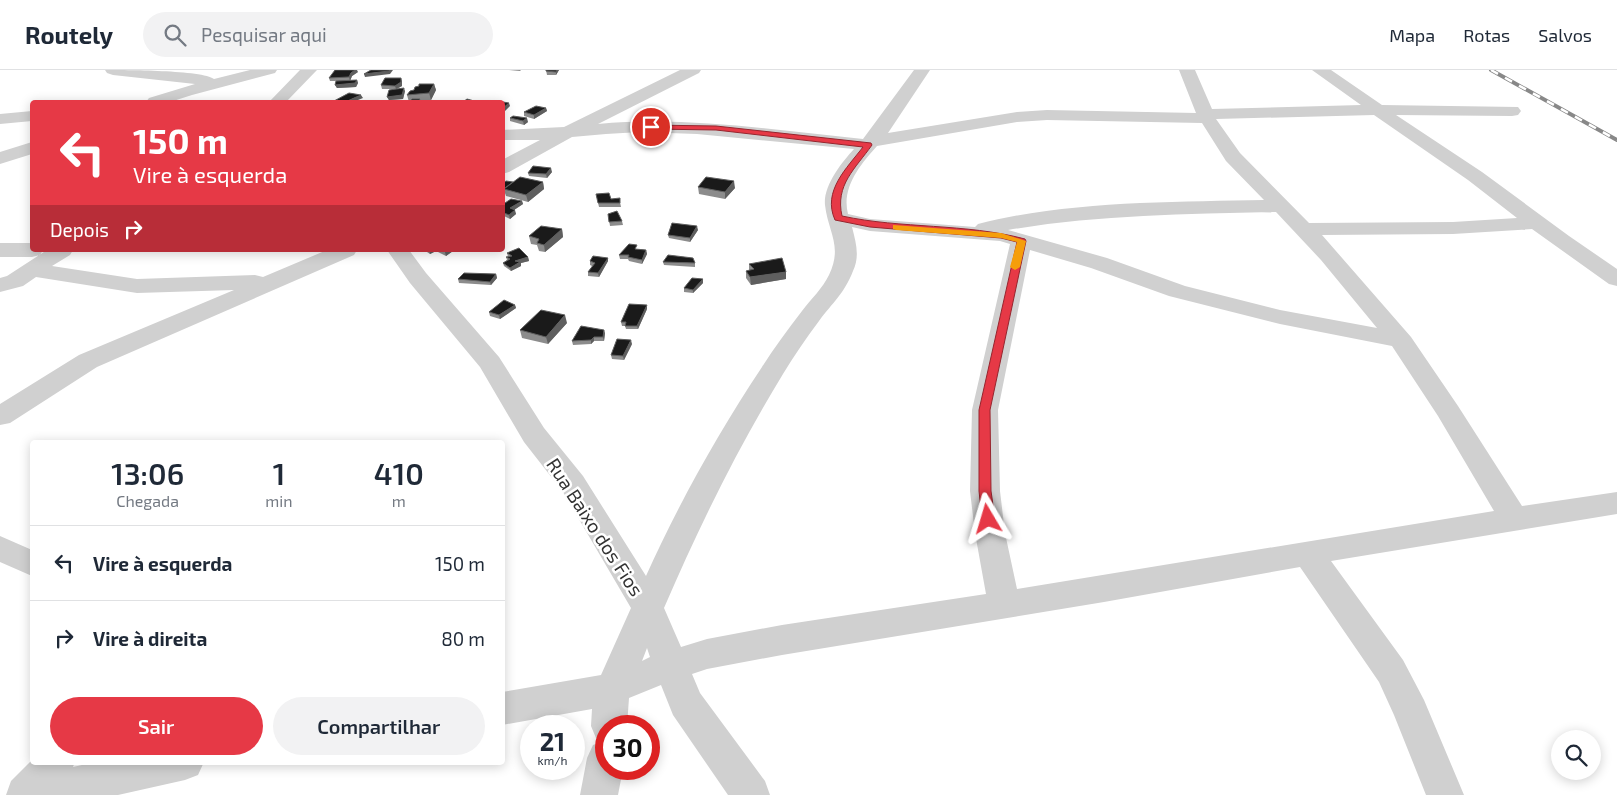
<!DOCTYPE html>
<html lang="pt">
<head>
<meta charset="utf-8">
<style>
  body { margin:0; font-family:"Exo 2",sans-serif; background:#f2f2f3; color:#1f2937; height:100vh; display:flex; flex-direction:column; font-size:19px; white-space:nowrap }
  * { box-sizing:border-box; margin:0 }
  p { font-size:16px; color:#747a83 }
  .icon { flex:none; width:28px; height:28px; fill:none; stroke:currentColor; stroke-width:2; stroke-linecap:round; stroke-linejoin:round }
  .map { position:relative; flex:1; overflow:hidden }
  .sheet { position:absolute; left:30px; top:370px; width:475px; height:325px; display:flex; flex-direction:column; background:#fff; border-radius:5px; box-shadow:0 2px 12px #0003 }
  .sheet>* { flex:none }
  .banner { position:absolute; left:30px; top:30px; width:475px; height:152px; border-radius:5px; box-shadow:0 2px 12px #0003; background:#e63946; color:#fff; overflow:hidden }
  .controls { position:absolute; left:1551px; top:660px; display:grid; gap:10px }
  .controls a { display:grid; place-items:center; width:50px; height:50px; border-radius:50%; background:#fff; box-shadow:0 2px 12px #0003; font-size:25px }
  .speed { position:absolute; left:520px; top:645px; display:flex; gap:10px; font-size:25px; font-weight:700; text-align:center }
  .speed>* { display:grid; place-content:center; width:65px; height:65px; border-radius:50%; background:#fff; box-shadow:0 2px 12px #0003; line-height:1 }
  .speed small { font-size:12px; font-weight:400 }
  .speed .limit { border:8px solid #d22; background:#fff; color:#111 }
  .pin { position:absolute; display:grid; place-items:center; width:42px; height:42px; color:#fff; margin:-21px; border:2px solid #fff; border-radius:50%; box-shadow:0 1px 5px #0007 }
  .me { position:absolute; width:55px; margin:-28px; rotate:353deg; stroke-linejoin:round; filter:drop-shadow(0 0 4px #0008) }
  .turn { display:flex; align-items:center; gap:18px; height:105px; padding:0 20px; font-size:22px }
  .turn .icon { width:65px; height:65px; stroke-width:2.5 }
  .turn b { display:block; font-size:35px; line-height:42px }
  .then { display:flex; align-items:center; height:48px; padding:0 20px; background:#0003; gap:10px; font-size:19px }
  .eta { display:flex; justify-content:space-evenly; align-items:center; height:85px; text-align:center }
  .eta b { font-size:30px; font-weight:600; line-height:35px }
  .cta { display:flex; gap:10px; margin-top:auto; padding:10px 20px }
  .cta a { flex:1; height:58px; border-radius:30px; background:#e63946; color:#fff; font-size:20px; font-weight:600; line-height:58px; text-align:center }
  .cta a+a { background:#f2f2f3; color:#1f2937 }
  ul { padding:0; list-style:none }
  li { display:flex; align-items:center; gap:15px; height:75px; padding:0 20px; border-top:1px solid #e0e1e3 }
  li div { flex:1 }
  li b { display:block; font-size:19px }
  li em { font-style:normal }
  header { display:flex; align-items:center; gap:30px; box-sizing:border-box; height:70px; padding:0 25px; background:#fff; border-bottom:1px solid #e0e1e3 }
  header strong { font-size:24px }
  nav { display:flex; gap:28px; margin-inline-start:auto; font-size:18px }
  .search { width:350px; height:45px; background:#f2f2f3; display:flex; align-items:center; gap:12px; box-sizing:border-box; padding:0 18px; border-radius:28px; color:#747a83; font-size:19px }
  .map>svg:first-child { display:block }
</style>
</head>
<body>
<header>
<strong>Routely</strong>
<div class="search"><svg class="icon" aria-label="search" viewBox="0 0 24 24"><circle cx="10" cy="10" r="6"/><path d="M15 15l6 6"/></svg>Pesquisar aqui</div>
<nav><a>Mapa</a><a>Rotas</a><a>Salvos</a></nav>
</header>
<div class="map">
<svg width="1617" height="725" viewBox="0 0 1617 725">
  <rect width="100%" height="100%" fill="#fff"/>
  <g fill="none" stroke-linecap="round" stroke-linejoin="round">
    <path fill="#d0d0d0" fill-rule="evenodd" d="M105 0C123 0 203 0 214 9L250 0H277L275 3 192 25 170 32H146L149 28 195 14 113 5 107 3Z
      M300 0H317L286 32H269Z
      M680 0H701L699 3 598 54C686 46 776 60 863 69L914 0H930L888 63 1017 42 1047 40 1196 43 1179 0H1195L1212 39 1361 35 1312 0H1331L1382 35 1518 37 1521 41 1518 45 1512 46 1396 45 1482 102 1569 166 1617 199V216L1609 214 1532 159 1453 164 1322 165 1411 267 1458 336 1522 436 1617 422V444L1331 491 1403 590 1424 630 1464 725H1426L1394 645 1379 612 1300 497 1104 532 782 585 707 599 692 604 700 623 765 711 770 725H728L673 645 661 615 629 628 627 656H606V699H623L618 725H580L587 688 593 675 604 671 596 668 591 656 592 639 502 655V622L601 605 631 538 563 422 524 372 480 297 410 213 387 180H409L426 203 499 287 544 358 583 406 646 506C679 433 718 363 762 297 774 278 788 259 802 241 812 228 822 219 829 205 843 176 828 162 825 135 823 116 842 92 854 79L697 64 640 62 606 64 572 67 509 102 502 104V90L540 70H502V60L564 57ZM1374 45 1468 110 1517 148 1453 152 1309 153 1240 83 1216 49ZM1047 50 1202 53 1226 91 1264 130C1172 132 1067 131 978 154L975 157 870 149 848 144C841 117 861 94 877 76L1017 52ZM1276 142 1321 190 1377 258 1280 240 1185 216 1107 188 1008 160C1096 145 1186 144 1276 142ZM852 157 870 161 1000 171 1010 174 972 340 970 421 975 463 986 524 782 555 707 569 681 577 664 538C699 457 737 379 783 304 794 286 806 268 819 251 833 232 844 224 853 201 860 186 856 173 852 157ZM1030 180 1091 198 1169 226 1280 254 1392 276 1438 346 1494 441 1017 519 1005 463 1000 421 998 340ZM647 578 650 587 642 591Z
      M32 41V51L0 54V44Z
      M32 72V84L0 94V82Z
      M0 173H32V180H43L40 185 32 187H0Z
      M47 180H73L70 185 52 196 137 209 255 205 263 207 327 180H357L354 185 97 297 10 353 0 355V334L79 285 234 220 137 223 36 207 23 216 0 222V208L7 206Z
      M0 466 32 480V506L0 492Z
      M32 690V692H75L73 697 95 692H204L198 705 185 710 118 725H6L11 711Z"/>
    <defs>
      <path id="rail" d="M1491 0 1617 70"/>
    </defs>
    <use href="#rail" stroke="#888" stroke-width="4"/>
    <use href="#rail" stroke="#fff" stroke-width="2.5" stroke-dasharray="8" stroke-linecap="butt"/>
  </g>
  <path fill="#8c8c8c" d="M509 0H521L520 1Z
    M546 0H559L556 5H547Z
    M358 2 352 6 350 11 357 10 358 13 356 17 337 18 335 15 344 11H330L329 8Z
    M402 11V16L397 19 405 21 403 29 389 30 387 27 394 19H382L381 15Z
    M434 14 436 20 431 30 420 31 421 32H409H410H409L407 25Z
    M546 38 547 41 534 49 524 46V42Z
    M510 48 528 52 524 55 510 51Z
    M552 102 547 108 529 106 528 103Z
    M513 112H543L544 119 528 132 506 126 502 114Z
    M698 117 735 118 725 129 699 124Z
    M596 124 620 132 621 137H599Z
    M522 131 523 134 514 140 516 144 510 149 502 145V135Z
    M608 144 622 151 623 155 610 156Z
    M562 159 563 167 545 182 539 181 537 175 531 174 529 166Z
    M698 160 690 172 669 168 668 165Z
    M638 179 646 180 647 184 642 194 629 191 628 189H620L619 185Z
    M424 180H452L453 181 446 186 436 181 430 184Z
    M507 183 528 187 529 191 521 193V196L511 201 504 196 503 193 507 190 506 187H508Z
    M608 188V191L599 207 588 206V202L592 196 590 195V191Z
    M663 192 695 193V197L664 195Z
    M749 194 786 202V209L751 215 746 208V201L749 200Z
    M496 204 497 208 491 215 459 213 458 209Z
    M703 209V213L693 223 684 222V218Z
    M515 235 516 238 500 249 490 246 489 242Z
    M647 239 638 259H626L625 256H622L621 252Z
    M567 253 548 274 522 268 520 260Z
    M605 263 604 271H594L591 274 573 275 572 271Z
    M632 274 624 290 612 289 611 285Z"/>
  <path fill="#5f5f5f" d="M354 0H357L358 2 352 6 350 11 349 7 351 3Z
    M390 0H393L390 4 365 7 364 4Z
    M557 0H559L556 5V2Z
    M401 8 402 11V16L396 19 395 16Z
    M357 10 358 13 356 17 337 18 335 15Z
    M434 14 436 20 431 30 429 23Z
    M404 18 405 21 403 29 389 30 387 27Z
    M361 25 363 28 353 32H345Z
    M509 33 510 36 503 43 502 39Z
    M546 38 547 41 534 49V45Z
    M527 48 528 52 524 55 523 51Z
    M551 98 552 102 547 108 546 104Z
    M734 111 735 118 725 129V122Z
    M543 112 544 119 528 132 526 125Z
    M504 119 505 123 502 125V120Z
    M522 131 523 134 511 142 510 138Z
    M515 140 516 144 510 149 509 145Z
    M697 156 698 160 690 172V168Z
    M562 159 563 167 545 182 544 175Z
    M429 180H435L436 181 430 184Z
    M448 180H452L453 181 446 186 445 182Z
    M646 180 647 184 642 194V190Z
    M528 187 529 191 521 193V196L511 201 510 198 515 191Z
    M608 188V191L599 207 598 203Z
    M786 202V209L751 215 750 207Z
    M496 204 497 208 491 215 490 212Z
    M703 209V213L693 223V220Z
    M515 235 516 238 500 249 499 245Z
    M647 235V239L638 259 637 256Z
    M565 245 567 253 548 274 546 267Z
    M604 260 605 263 604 271 603 267Z
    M594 267V271L591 274V270Z
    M631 270 632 274 624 290 623 286Z"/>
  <path fill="#1a1a1a" stroke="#5f5f5f" d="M335 0H355L351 3 349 7 329 8Z
    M371 0H390L389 1 364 4Z
    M546 0H557L556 2 546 1Z
    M385 8H401V12L395 16 381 15Z
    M357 10 355 13 335 15 336 11Z
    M419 14H434L429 23 407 25 410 21 414 20 415 17 419 16Z
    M404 18 402 25 387 27 389 20Z
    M349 23 361 25 345 32 334 31Z
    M412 29H420L418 32H409Z
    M467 29 478 32H463Z
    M503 32 509 33 502 39V33Z
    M536 36 546 38 534 45 524 42Z
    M513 46 527 48 523 51 510 48Z
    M533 96 551 98 546 104 528 103Z
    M520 107 543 112 526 125 504 119Z
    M706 107 734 111 725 122 698 117Z
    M506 111 513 112 502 120V114Z
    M609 123 611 129 620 128V133H598L596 124Z
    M511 129 522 131 510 138 515 140 509 145 502 142V135Z
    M617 141 622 151 609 152 608 144Z
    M672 153 697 156 690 168 668 165Z
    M541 156 562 159 544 175 537 173 539 169 529 166Z
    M629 174 637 175 635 179 646 180 642 190 628 187 629 185H619Z
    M519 178 528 187 515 191 520 192 510 198 503 193 510 189 506 187 512 186 507 183Z
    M668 185 693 188 695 193 663 192Z
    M593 186 608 188 598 203 588 202 595 193 590 191Z
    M782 188 786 202 750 207 746 201 754 199 749 194Z
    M464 203 496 204 490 212 458 209Z
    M692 208 703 209 693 220 684 218Z
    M504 230 515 235 499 245 489 242Z
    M629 234 647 235 637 256H625L626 252H621Z
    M541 240 565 245 546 267 520 260Z
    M581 256 604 260 603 267H594L591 270 572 271Z
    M617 269 631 270 623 286 611 285Z"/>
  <path fill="#e63946" stroke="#96252e" d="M649 55 716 56 871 73 872 75C855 99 835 115 842 146 902 159 965 153 1025 169L1026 171 990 340 991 421 995 449 993 453H984L982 449 979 421V340L1017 172 1001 168 870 157 835 150C822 121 847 98 863 77L716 60 651 59H649Z"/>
  <path fill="#f59e0b" d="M893 155 1001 163 1026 171 1020 197 1015 200 1010 197 1017 172 1001 168 896 160 893 159Z"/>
  <g text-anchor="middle" stroke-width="5" stroke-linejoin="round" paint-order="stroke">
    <g font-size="19" fill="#333" stroke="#fff">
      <text transform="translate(595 457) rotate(57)" y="7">Rua Baixo dos Fios</text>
    </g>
  </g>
</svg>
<div class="controls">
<a><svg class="icon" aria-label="search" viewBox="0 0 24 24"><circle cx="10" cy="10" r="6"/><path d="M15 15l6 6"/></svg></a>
</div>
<div class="speed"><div>21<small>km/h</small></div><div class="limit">30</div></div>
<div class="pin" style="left:651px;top:57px;background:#d93025"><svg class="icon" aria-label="arrive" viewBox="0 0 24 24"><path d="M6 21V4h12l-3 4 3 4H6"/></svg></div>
<svg class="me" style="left:988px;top:449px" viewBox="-20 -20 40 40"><path d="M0-17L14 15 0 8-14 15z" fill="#e63946" stroke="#fff" stroke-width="4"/></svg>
<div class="banner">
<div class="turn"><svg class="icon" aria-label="left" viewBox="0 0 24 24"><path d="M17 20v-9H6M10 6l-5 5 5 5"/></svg><div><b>150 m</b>Vire à esquerda</div></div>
<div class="then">Depois<svg class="icon" aria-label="right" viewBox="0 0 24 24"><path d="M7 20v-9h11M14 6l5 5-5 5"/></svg></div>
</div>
<section class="sheet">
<div class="eta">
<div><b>13:06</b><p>Chegada</p></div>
<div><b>1</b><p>min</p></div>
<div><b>410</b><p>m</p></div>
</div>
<ul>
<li><svg class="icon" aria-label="left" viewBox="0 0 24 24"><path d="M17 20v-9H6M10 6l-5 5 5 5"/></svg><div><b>Vire à esquerda</b></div><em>150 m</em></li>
<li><svg class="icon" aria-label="right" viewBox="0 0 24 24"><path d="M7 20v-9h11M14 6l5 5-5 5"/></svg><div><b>Vire à direita</b></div><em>80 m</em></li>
</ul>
<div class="cta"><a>Sair</a><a>Compartilhar</a></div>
</section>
</div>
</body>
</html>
